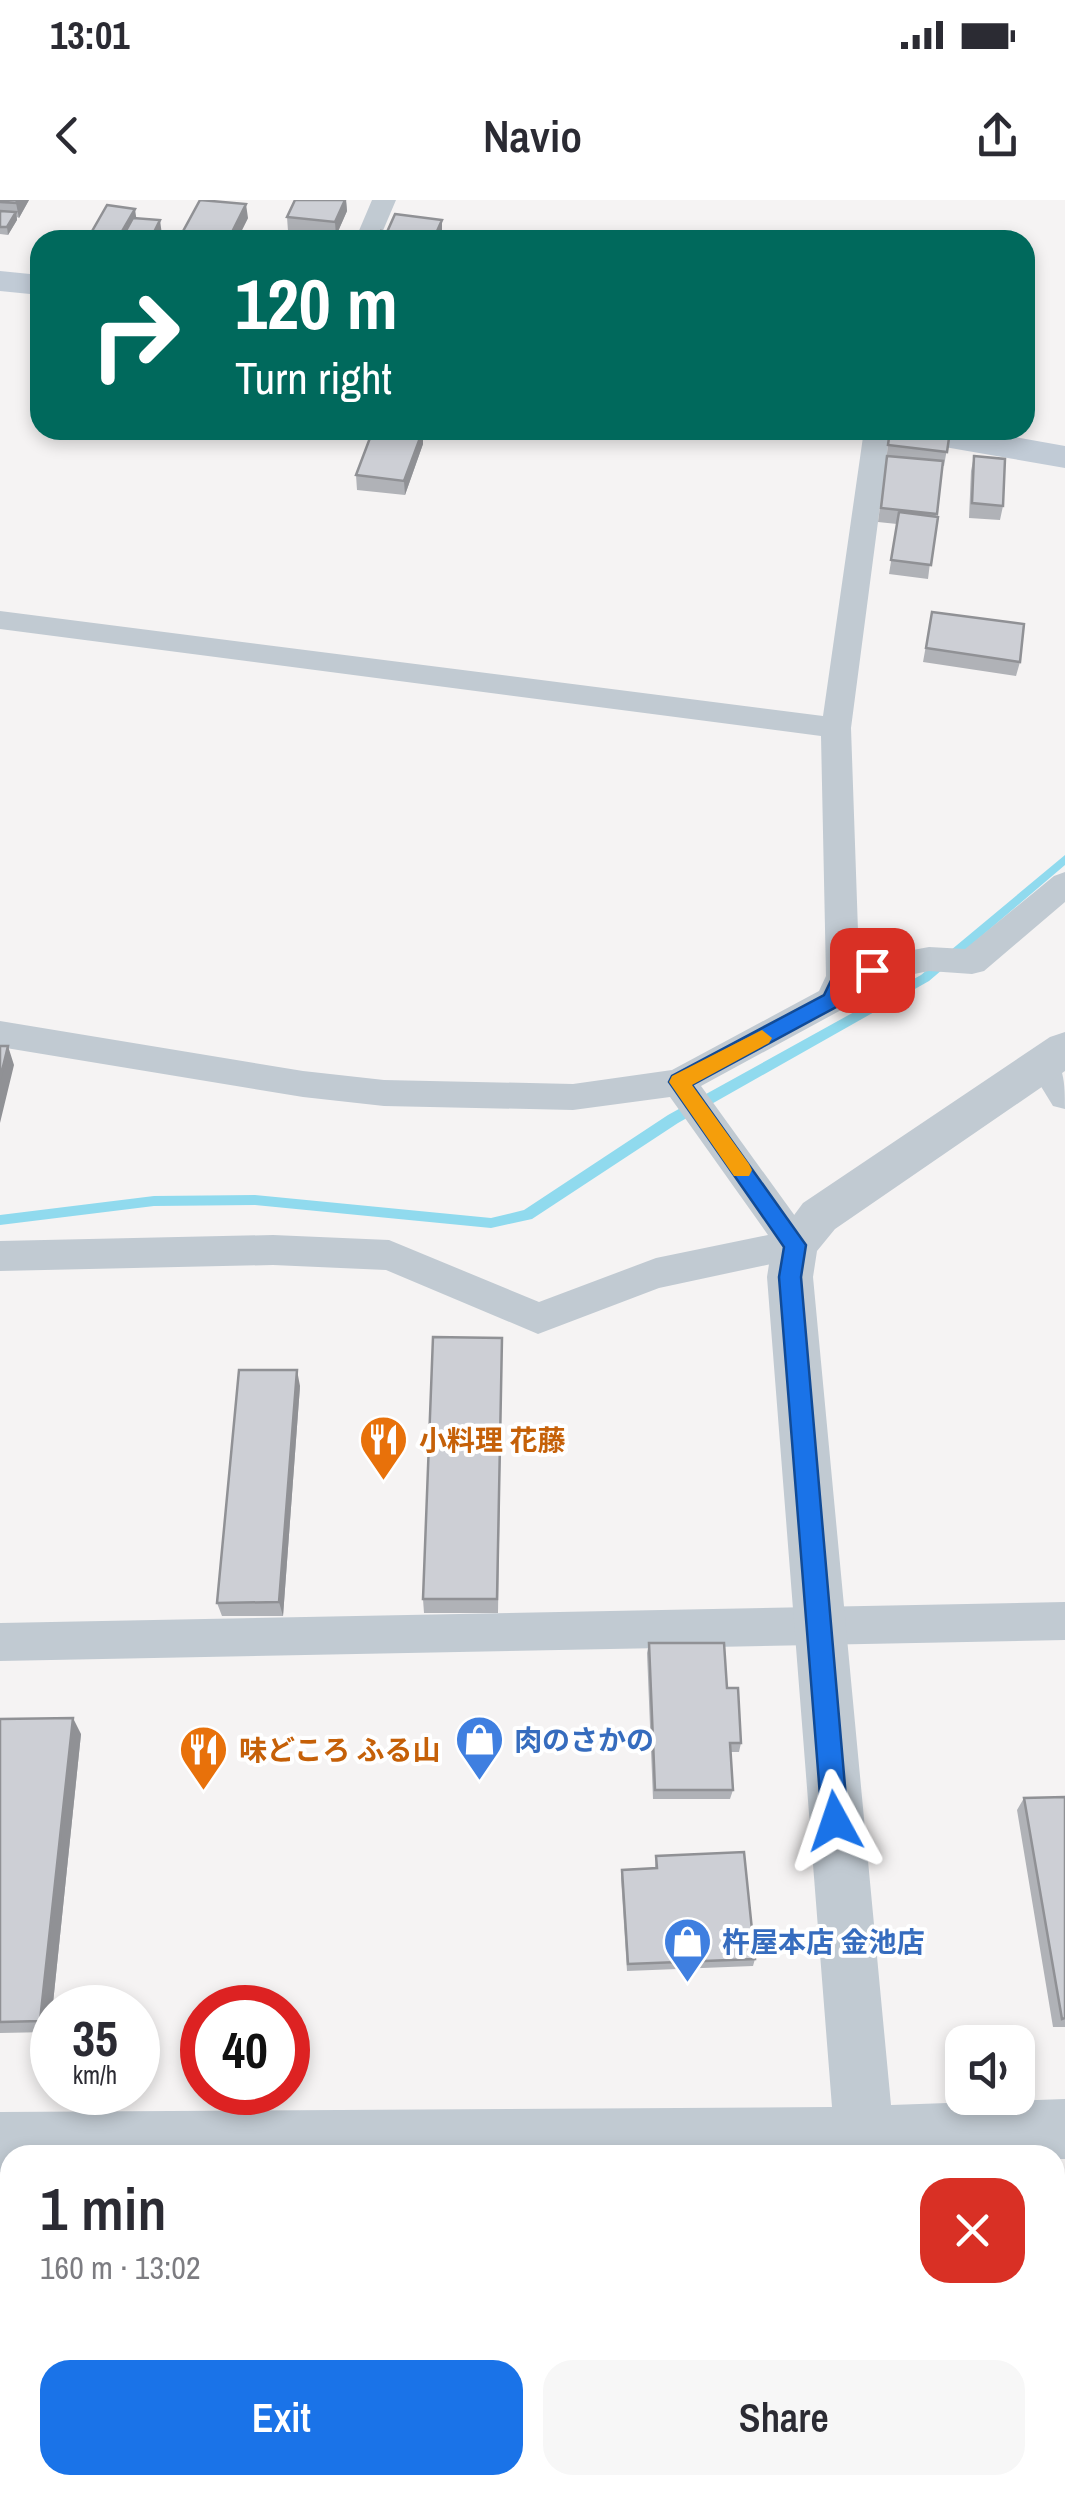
<!DOCTYPE html>
<html lang="en">
<head>
<meta charset="utf-8">
<style>
  body { margin:0; font-family:"Archivo Narrow","Noto Sans JP",sans-serif; background:#f7f7f7; color:#2b2b33; height:100vh; display:flex; flex-direction:column; font-size:38px; white-space:nowrap }
  * { box-sizing:border-box; margin:0 }
  p { font-size:32px; color:#7c7c81 }
  .icon { flex:none; width:55px; height:55px; fill:none; stroke:currentColor; stroke-width:2; stroke-linecap:round; stroke-linejoin:round }
  .map { position:relative; flex:1; overflow:hidden }
  .sheet { position:absolute; left:0px; top:1945px; width:1065px; height:350px; display:flex; flex-direction:column; background:#fff; border-radius:30px 30px 0 0; box-shadow:0 5px 15px #0003 }
  .sheet>* { flex:none }
  .hud { position:absolute; left:30px; top:30px; width:1005px; height:210px; border-radius:30px; box-shadow:0 5px 15px #0003; background:#00695c; color:#fff; overflow:hidden }
  .fabs { position:absolute; left:945px; top:1825px; display:grid; gap:20px }
  .fabs a { display:grid; place-items:center; width:90px; height:90px; border-radius:20px; background:#fff; box-shadow:0 5px 15px #0003; font-size:50px }
  .speed { position:absolute; left:30px; top:1785px; display:flex; gap:20px; font-size:50px; font-weight:700; text-align:center }
  .speed>* { display:grid; place-content:center; width:130px; height:130px; border-radius:50%; background:#fff; box-shadow:0 5px 15px #0003; line-height:1 }
  .speed small { font-size:25px; font-weight:400 }
  .speed .limit { border:15px solid #d22; background:#fff; color:#111 }
  .pin { position:absolute; display:grid; place-items:center; width:85px; height:85px; color:#fff; margin:-42px; border-radius:20px; box-shadow:0 5px 15px #0006 }
  .me { position:absolute; width:110px; margin:-55px; rotate:355deg; stroke-linejoin:round; filter:drop-shadow(0 0 8px #0008) }
  .turn { display:flex; align-items:center; gap:35px; height:210px; padding:0 40px; font-size:45px }
  .turn .icon { width:130px; height:130px; stroke-width:2.5 }
  .turn b { display:block; font-size:70px; line-height:85px }
  .round { display:grid; place-items:center; flex:none; width:105px; height:105px; border-radius:30px; background:#f7f7f7 }
  .headline { display:flex; align-items:center; justify-content:space-between; height:170px; padding:0 40px }
  h1 { font-size:60px; font-weight:600; line-height:75px }
  .button { display:flex; gap:20px; margin-top:auto; padding:20px 40px }
  .button a { flex:1; height:115px; border-radius:30px; background:#1a73e8; color:#fff; font-size:40px; font-weight:600; line-height:115px; text-align:center }
  .button a+a { background:#f7f7f7; color:#2b2b33 }
  .status { display:flex; justify-content:space-between; align-items:center; height:70px; padding:0 50px; background:#fff; direction:ltr }
  .status svg { height:28px; fill:currentColor }
  header { display:flex; justify-content:space-between; align-items:center; height:130px; padding:0 40px; background:#fff; font-size:45px; font-weight:600 }
  .map>svg:first-child { display:block }
</style>
</head>
<body>
<div class="status"><b>13:01</b><svg viewBox="0 0 49 12"><path d="M0 12V9h3v3zM5 12V6h3v6zM10 12V3h3v9zM15 12V0h3v12zM26 1h20v11H26zM47 4h2v5h-2z"/></svg></div>
<header><svg class="icon" aria-label="back" viewBox="0 0 24 24"><path d="M15 5l-7 7 7 7"/></svg>Navio<svg class="icon" aria-label="share" viewBox="0 0 24 24"><path d="M12 15V3M7 8l5-5 5 5M5 13v7h14v-7"/></svg></header>
<div class="map">
<svg width="1065" height="2295" viewBox="0 0 1065 2295">
  <rect width="100%" height="100%" fill="#f5f3f3"/>
  <g fill="none" stroke-linecap="round" stroke-linejoin="round">
    <path fill="#90daee" fill-rule="evenodd" d="M1065 655V665L929 781 678 923 532 1019 491 1028 255 1005 154 1006 0 1025V1015L154 996 255 995 491 1018 524 1010 668 915 921 775Z"/>
    <path fill="#c1cad2" fill-rule="evenodd" d="M372 0H396L379 40H355Z
      M864 230H890L851 528 859 760 929 747 965 749 1054 676 1065 672V702L984 771 972 774 929 771 855 786 843 809 701 886 808 1034 813 1045 808 1056 659 1088 538 1134 386 1070 273 1065 0 1071V1041L273 1035 389 1040 539 1102 656 1058 768 1035 670 897 573 910 384 906 303 897 0 847V821L303 871 384 880 573 884 672 870 819 791 826 776 821 536 0 429V411L823 516Z
      M1043 849C1065 858 1065 885 1065 909L1053 906 1026 862 1031 853Z
      M1065 1402V1440L0 1461V1423Z"/>
    <path fill="#c1cad2" fill-rule="evenodd" d="M1065 832V871L835 1029 817 1051 813 1077 891 1905 1065 1899V1959H1055V1955H10V1972H0V1912L832 1907 767 1077 772 1045 803 1003 1050 837Z
      M859 2285H923L924 2295H860Z"/>
    <path fill="#c1cbd6" fill-rule="evenodd" d="M0 71 40 75V95L0 91Z
      M891 230H975L1065 246V268L910 241 897 238Z"/>
  </g>
  <path fill="#b0b2b7" d="M0 0H29L19 18 17 17V20L8 35 0 34Z
    M295 0H346L347 11 336 36 288 31 287 17Z
    M248 18 237 40H182L181 35Z
    M252 230H287L285 234Z
    M373 230H437L434 236 423 235V244L405 295 357 290 356 275Z
    M890 230 950 231 944 266H942L928 379 889 374 897 324 878 322Z
    M974 256 1003 306 1000 320 969 318 971 271Z
    M932 412 1020 462 1016 476 923 462Z
    M502 1138 498 1413H424L423 1399Z
    M300 1186 283 1416H222L217 1403Z
    M649 1443 727 1488 741 1543 739 1552H731L733 1590 730 1599H653L647 1453Z
    M0 1519 81 1534 50 1832 0 1833Z
    M1065 1597V1827H1053L1017 1610 1024 1598Z
    M656 1656 755 1759 753 1766 627 1771 621 1678 622 1670 655 1668Z"/>
  <path fill="#909195" d="M18 0H29L19 18 16 3Z
    M345 0H346L347 11 336 36 335 22Z
    M246 4 248 18 237 40H228Z
    M135 9 137 23 127 40H117Z
    M16 12 17 20 8 35 7 27Z
    M160 20 162 35 159 40H150Z
    M442 20V34L440 40H433Z
    M423 230V244L405 295 404 281Z
    M8 846 14 865 0 923V879Z
    M297 1170 300 1186 283 1416 279 1402Z
    M73 1518 81 1534 50 1832 40 1821Z"/>
  <path fill="#cdcfd5" stroke="#909195" stroke-width="2.5" d="M0 0H18L16 3 0 2Z
    M200 0 246 4 228 40 181 35Z
    M295 0H345L335 22 287 17Z
    M107 5 135 9 117 40H87Z
    M0 11 16 12 7 27H0Z
    M395 14 442 20 433 40H376L381 31 387 32Z
    M133 18 160 20 150 40H121Z
    M258 32 296 36 294 40H254Z
    M373 230H423L404 281 356 275Z
    M890 230 950 231 947 252 888 245Z
    M887 256 943 261 937 314 881 308Z
    M974 256 1005 259 1003 306 972 303Z
    M899 312 938 317 931 365 891 360Z
    M932 412 1024 424 1020 462 926 448Z
    M0 846H8L0 879Z
    M433 1137 502 1138 497 1399H423Z
    M239 1170H297L279 1402 217 1403Z
    M649 1443H724L727 1488H738L741 1543H730L733 1590H655Z
    M73 1518 40 1821 0 1822V1519Z
    M1065 1597V1818L1062 1819 1024 1598Z
    M744 1652 755 1759 628 1764 622 1670 657 1668 656 1656Z
    M666 2285H816L817 2295H666Z"/>
  <path fill="#1a73e8" stroke="#114b97" stroke-width="2.5" d="M872 763 882 770 879 776 850 782 838 806 692 885 806 1045 801 1077 848 1621 845 1630 835 1634 826 1630 822 1621 779 1077 784 1047 669 882 672 876 824 795 836 770Z"/>
  <path fill="#f59e0b" d="M762 830 772 838 769 843 692 885 749 964 752 970 749 976H734L669 882 672 876Z"/>
  <defs>
    <symbol id="restaurant-pin" viewBox="-11 -11 22 30"><path d="M0 17L-7.5 6A9.5 9.5 0 1 1 7.5 6Z" fill="#e8710a" stroke="#fff"/><path d="M-5-6h1v4h1v-4h1v4h1v-4h1v5L-1.5 .5V6h-2V.5L-5-1ZM5-6V6H3V1.5H1.5Q1.5-4 5-6Z" fill="#fff"/></symbol>
    <symbol id="shop-pin" viewBox="-11 -11 22 30"><path d="M0 17L-7.5 6A9.5 9.5 0 1 1 7.5 6Z" fill="#3f7fe0" stroke="#fff"/><path d="M-5-2.5h2.3a2.7 3.5 0 0 1 5.4 0H5L5.5 6h-11ZM-1.5-2.5h3a1.5 2.3 0 0 0-3 0Z" fill="#fff"/></symbol>
  </defs>
  <g fill-rule="evenodd">
    <use href="#restaurant-pin" x="356" y="1212" width="55" height="75"/>
    <use href="#shop-pin" x="452" y="1512" width="55" height="75"/>
    <use href="#restaurant-pin" x="176" y="1522" width="55" height="75"/>
    <use href="#shop-pin" x="660" y="1714" width="55" height="75"/>
  </g>
  <g text-anchor="middle" stroke-width="8" stroke-linejoin="round" paint-order="stroke">
    <g font-size="28" font-weight="bold" fill="#c56008" stroke="#fff" text-anchor="start">
      <text x="419" y="1250">小料理 花藤</text>
      <text x="239" y="1560">味どころ ふる山</text>
    </g>
    <g font-size="28" font-weight="bold" fill="#366cbe" stroke="#fff" text-anchor="start">
      <text x="514" y="1550">肉のさかの</text>
      <text x="722" y="1752">杵屋本店 金池店</text>
    </g>
  </g>
</svg>
<div class="fabs">
<a><svg class="icon" aria-label="sound" viewBox="0 0 24 24"><path d="M4 9h4l5-4v14l-5-4H4zM17 9q2 3 0 6"/></svg></a>
</div>
<div class="speed"><div>35<small>km/h</small></div><div class="limit">40</div></div>
<div class="pin" style="left:872px;top:770px;background:#d93025"><svg class="icon" aria-label="arrive" viewBox="0 0 24 24"><path d="M6 21V4h12l-3 4 3 4H6"/></svg></div>
<svg class="me" style="left:835px;top:1621px" viewBox="-20 -20 40 40"><path d="M0-17L14 15 0 8-14 15z" fill="#1a73e8" stroke="#fff" stroke-width="4"/></svg>
<div class="hud">
<div class="turn"><svg class="icon" aria-label="right" viewBox="0 0 24 24"><path d="M7 20v-9h11M14 6l5 5-5 5"/></svg><div><b>120 m</b>Turn right</div></div>
</div>
<section class="sheet">
<div class="headline"><div><h1>1 min</h1><p>160 m · 13:02</p></div><a class="round" style="background:#d93025;color:#fff"><svg class="icon" aria-label="close" viewBox="0 0 24 24"><path d="M6 6l12 12M18 6L6 18"/></svg></a></div>
<div class="button"><a>Exit</a><a>Share</a></div>
</section>
</div>
</body>
</html>
